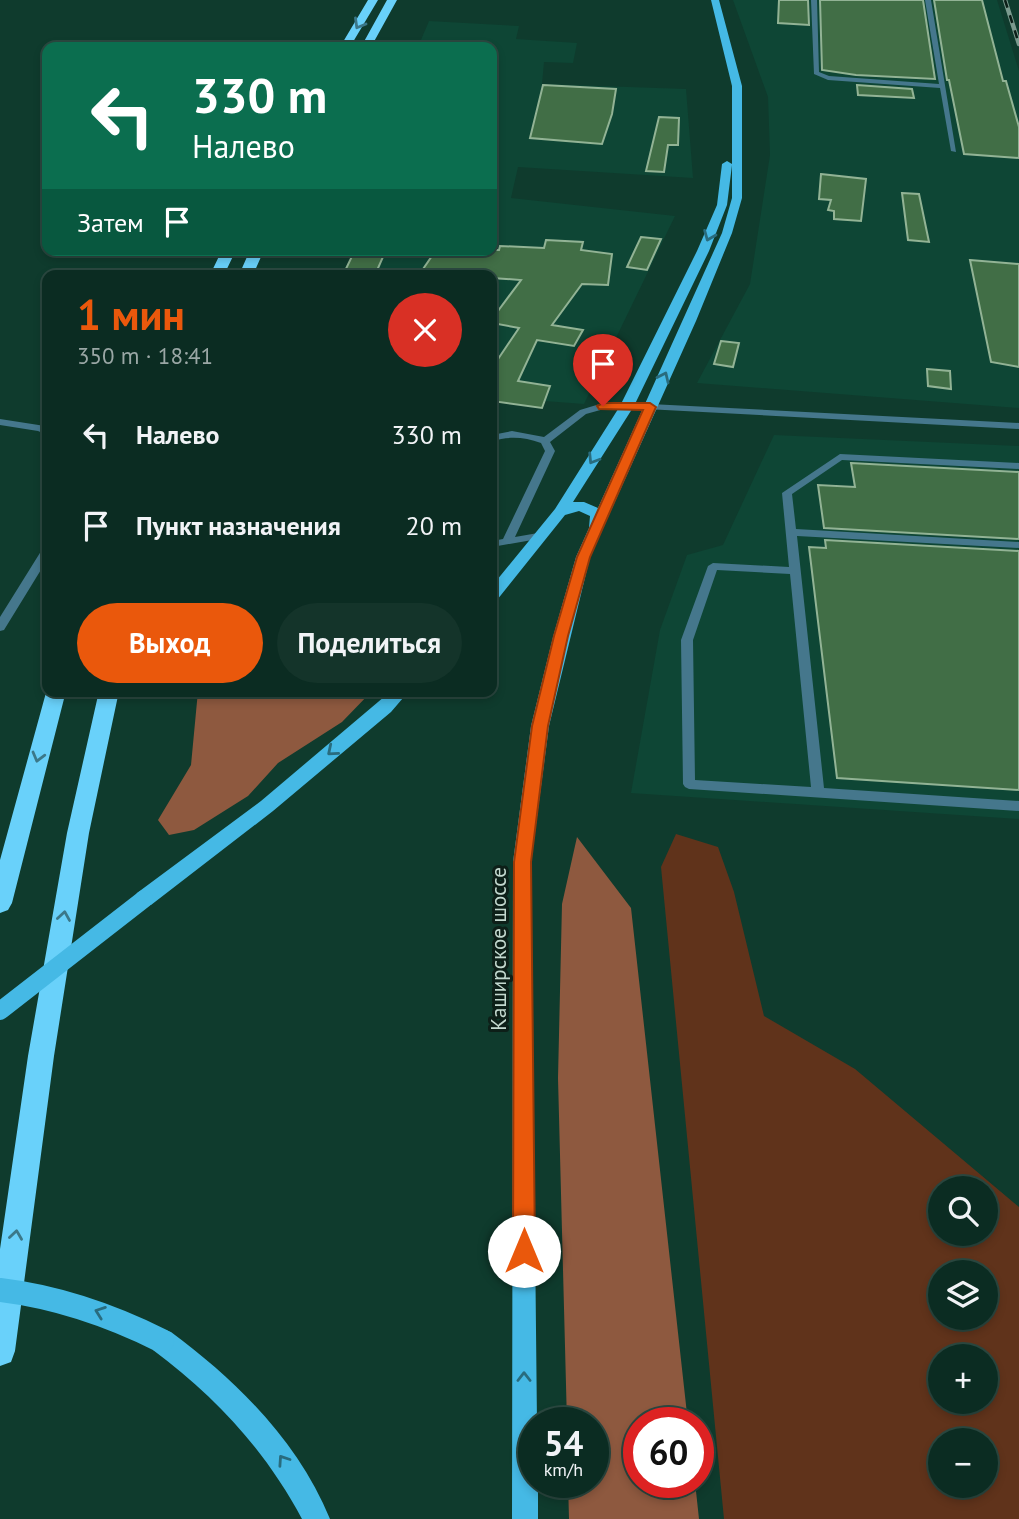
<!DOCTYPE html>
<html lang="ru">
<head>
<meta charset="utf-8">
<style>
  body { margin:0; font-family:"PT Sans",sans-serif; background:#14342a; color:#f1f3f6; height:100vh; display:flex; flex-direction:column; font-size:26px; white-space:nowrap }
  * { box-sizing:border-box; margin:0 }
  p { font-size:23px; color:#9aa7a5 }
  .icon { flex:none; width:38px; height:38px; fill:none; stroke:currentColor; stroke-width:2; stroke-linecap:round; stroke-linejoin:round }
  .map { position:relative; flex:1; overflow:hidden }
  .details { position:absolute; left:42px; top:270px; width:455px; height:427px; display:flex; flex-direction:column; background:#0b2c22; border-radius:14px; box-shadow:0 4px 10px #0003,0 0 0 2px #2b4840 }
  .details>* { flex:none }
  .banner { position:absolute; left:42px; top:42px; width:455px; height:214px; border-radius:14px; box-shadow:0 4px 10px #0003,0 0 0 2px #2b4840; background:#0b6e4f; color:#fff; overflow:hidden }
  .buttons { position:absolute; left:928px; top:1176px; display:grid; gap:14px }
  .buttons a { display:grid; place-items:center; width:70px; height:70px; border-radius:50%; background:#0b2c22; box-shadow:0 4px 10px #0003,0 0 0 2px #2b4840; font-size:35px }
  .speed { position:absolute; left:518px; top:1407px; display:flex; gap:14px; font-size:35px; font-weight:700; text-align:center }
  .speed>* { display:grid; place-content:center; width:91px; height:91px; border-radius:50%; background:#0b2c22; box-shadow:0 4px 10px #0003,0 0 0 2px #2b4840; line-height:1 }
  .speed small { font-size:18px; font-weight:400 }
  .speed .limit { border:10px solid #d22; background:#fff; color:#111 }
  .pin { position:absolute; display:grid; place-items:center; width:60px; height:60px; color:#fff; margin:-72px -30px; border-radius:50% 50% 50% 0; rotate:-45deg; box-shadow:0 0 7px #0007 }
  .pin .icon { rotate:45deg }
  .me { position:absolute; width:77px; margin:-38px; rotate:0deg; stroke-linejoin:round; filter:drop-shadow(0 0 5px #0008) }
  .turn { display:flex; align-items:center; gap:24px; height:147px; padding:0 35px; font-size:32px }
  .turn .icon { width:91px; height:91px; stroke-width:2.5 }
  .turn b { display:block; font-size:49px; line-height:60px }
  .then { display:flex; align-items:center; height:66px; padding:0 35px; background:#0003; gap:14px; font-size:26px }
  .round { display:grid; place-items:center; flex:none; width:74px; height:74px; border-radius:37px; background:#14342a }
  .headline { display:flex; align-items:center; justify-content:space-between; height:119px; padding:0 35px }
  h1 { font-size:42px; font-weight:600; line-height:52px; color:#ea580c }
  .primary-button { display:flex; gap:14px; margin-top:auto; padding:14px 35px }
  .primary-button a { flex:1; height:80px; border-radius:42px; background:#ea580c; color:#fff; font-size:28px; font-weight:600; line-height:80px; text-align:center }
  .primary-button a+a { background:#14342a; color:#f1f3f6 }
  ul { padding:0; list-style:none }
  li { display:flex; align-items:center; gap:21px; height:91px; padding:0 35px }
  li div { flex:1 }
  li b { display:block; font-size:26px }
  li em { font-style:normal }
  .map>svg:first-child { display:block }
</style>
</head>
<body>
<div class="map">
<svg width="1019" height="1519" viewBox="0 0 1019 1519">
  <rect width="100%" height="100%" fill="#0f3b2d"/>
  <path fill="#0e4635" d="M733 0H997L1019 71V408L697 383 750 284 770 155 768 97Z
    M429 21 519 26 516 39 577 43 573 63 544 62 542 84 686 89 693 178 518 167 511 198 675 216 584 404 492 397V275H343L355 250H492V47H418Z
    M774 435 1019 446V819L631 793 660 630 687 555 723 545Z"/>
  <path fill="#60331b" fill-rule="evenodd" d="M676 834 718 847 734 892 764 1016 855 1069 1019 1207V1519H724L661 867ZM940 1188H985V1234H940ZM940 1272H985V1318H940ZM940 1356H985V1402H940ZM985 1440V1486H940V1440Z"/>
  <path fill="#8e593f" d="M198 691H372L342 722 278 763 248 796 194 830 169 835 158 820 191 765Z
    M577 837 631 908 688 1423H639V1482H695L699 1519H569L568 1482H593V1423H567L558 1078 562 904Z"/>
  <path fill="#416e46" stroke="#92b395" stroke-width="2" d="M779 0H808L809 25 778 23Z
    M820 0H923L935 79 856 75 822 70Z
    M934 0H982L1003 81H1006L1019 127V158L964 154 949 80H947Z
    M543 85 616 89 612 114 602 144 530 138Z
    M857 85 912 89 914 98 858 95Z
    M659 117 679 118 678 145H668L664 172 646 171Z
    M821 174 866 179 861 221 834 219V211L828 210 831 200 819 199Z
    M902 193 919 194 929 242 908 240Z
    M641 237 661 239 647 270 627 267Z
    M546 240 583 242 581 250 612 254 608 285 582 284 552 325 583 330 574 346 537 340 518 381 550 386 542 408 492 401V368L519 328 492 323V319L521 280 492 278V275H419L436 250H499L500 246 544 248Z
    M355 250H386L375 275H343Z
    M970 260 1019 264V367L991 362Z
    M721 341 739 343 733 367 714 364Z
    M927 369 950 371 951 389 928 386Z
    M851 463 1019 472V539L824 528 818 485 855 487Z
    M825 540 1019 551V790L837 778 809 547 826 548Z"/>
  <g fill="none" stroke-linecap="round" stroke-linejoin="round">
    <path fill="#45778c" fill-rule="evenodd" d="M811 0H817L819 72 829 76 939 84 925 0H931L956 152 951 151 940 88 828 80 814 74Z
      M603 403 650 404 655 407 650 410 604 409 586 414 550 442 555 451 515 537 538 533 543 536 538 539 492 547V541L503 539 545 451 541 443C524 437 510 436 492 441V435L512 431 544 437 580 410Z
      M840 454 1019 463V469L842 460 792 494 796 529 1019 542V548L797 536 824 788 1019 801V811L689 789 685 787 683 784 681 640 708 566 713 563 789 567 782 493ZM717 570 790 574 811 787 695 780 693 640Z"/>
    <path fill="#45778c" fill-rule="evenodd" d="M650 404 1019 423V429L646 409V405Z
      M0 419 45 426 47 427V435L38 431 0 425Z
      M47 547V560L4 630 0 631V617L43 548Z"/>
    <path fill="#45b9e5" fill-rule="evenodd" d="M711 0H719L742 86V198L732 233 696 321 590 557 549 726 531 862 537 1423H534V1482H538V1519H512L513 862 531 726 553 637 576 557 589 528 590 516 579 511 565 515 497 600 492 601V586L555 509 620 406 697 251 717 205 722 164 727 161 732 164V86ZM732 165V198L722 233 598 508 584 502H573L634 406 709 251 727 205Z
      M391 691H409L391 712 273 811 151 905 144 907 137 905 134 899 137 893 261 801Z
      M162 1329 171 1332C237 1381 298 1441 330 1519H302C265 1450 216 1397 153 1350L150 1341 153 1332Z"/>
    <path fill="#69d1fa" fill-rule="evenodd" d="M368 0H378L350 47H340Z
      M387 0H397L371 47H361Z
      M222 250H236L224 275H210Z
      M250 250H264L253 275H239Z
      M47 689V691H66L12 903 8 910 0 913V860Z
      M99 691H119L89 833 54 1056 15 1351 11 1362 0 1366V1249L28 1056 67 833Z"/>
    <defs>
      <path id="rail" d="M1005 0 1019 44"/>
    </defs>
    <use href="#rail" stroke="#7b9a8e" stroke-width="4.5"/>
    <use href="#rail" stroke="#0d1f18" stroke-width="2.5" stroke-dasharray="8" stroke-linecap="butt"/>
    <path stroke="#45b9e5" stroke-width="18" d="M0 1011 144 899"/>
    <path stroke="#45b9e5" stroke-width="24" d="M0 1290C58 1297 110 1315 162 1341"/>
  </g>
  <defs><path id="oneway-chevron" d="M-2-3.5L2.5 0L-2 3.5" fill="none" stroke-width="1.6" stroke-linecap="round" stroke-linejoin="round" transform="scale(1.75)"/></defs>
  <g stroke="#3b7889">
    <use href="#oneway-chevron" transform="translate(359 24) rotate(120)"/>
    <use href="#oneway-chevron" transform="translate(38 757) rotate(105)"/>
    <use href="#oneway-chevron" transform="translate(64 916) rotate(-81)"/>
    <use href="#oneway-chevron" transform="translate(16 1235) rotate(-82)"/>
  </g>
  <g stroke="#296c7e">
    <use href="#oneway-chevron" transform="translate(709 236) rotate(112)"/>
    <use href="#oneway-chevron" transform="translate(664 377) rotate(-65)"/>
    <use href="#oneway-chevron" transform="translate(593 459) rotate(122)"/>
    <use href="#oneway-chevron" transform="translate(332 751) rotate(140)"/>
    <use href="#oneway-chevron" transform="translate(100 1312) rotate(-160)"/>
    <use href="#oneway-chevron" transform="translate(524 1377) rotate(-90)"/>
    <use href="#oneway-chevron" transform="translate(283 1460) rotate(-124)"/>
  </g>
  <path fill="#ea580c" stroke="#983908" stroke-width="2" d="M603 403H650L656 407 590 557 568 636 548 726 531 862 535 1251 531 1259 524 1262 516 1259 513 1251 514 862 532 726 554 636 577 557 643 410 599 409 597 406Z"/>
  <g text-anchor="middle" stroke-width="6" stroke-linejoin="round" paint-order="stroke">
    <g font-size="21" fill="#c3d9cf" stroke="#0d1f18">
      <text transform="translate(499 949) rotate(-90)" y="7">Каширское шоссе</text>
    </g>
  </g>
</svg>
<div class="buttons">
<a><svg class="icon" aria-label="search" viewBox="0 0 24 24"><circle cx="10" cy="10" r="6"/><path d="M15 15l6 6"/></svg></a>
<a><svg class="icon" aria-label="layers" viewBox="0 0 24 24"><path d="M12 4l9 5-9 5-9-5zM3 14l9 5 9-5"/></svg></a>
<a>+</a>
<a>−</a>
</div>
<div class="speed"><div>54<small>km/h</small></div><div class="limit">60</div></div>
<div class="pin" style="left:603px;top:406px;background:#d93025"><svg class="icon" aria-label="arrive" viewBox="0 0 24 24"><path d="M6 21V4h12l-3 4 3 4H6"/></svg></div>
<svg class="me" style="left:524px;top:1251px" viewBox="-20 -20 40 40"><circle r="19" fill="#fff"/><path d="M0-13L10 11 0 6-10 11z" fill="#ea580c"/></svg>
<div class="banner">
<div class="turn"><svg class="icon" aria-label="left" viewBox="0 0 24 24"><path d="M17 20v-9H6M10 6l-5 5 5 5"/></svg><div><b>330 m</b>Налево</div></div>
<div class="then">Затем<svg class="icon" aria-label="arrive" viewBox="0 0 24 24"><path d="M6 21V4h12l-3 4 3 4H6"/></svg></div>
</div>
<section class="details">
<div class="headline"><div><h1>1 мин</h1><p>350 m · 18:41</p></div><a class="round" style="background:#d93025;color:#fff"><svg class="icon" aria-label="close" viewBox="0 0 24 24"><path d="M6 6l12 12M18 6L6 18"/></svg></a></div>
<ul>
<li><svg class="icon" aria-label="left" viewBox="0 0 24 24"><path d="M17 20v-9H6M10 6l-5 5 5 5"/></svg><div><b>Налево</b></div><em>330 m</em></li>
<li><svg class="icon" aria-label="arrive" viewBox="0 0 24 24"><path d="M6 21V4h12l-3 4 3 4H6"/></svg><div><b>Пункт назначения</b></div><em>20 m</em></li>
</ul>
<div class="primary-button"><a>Выход</a><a>Поделиться</a></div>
</section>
</div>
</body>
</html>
